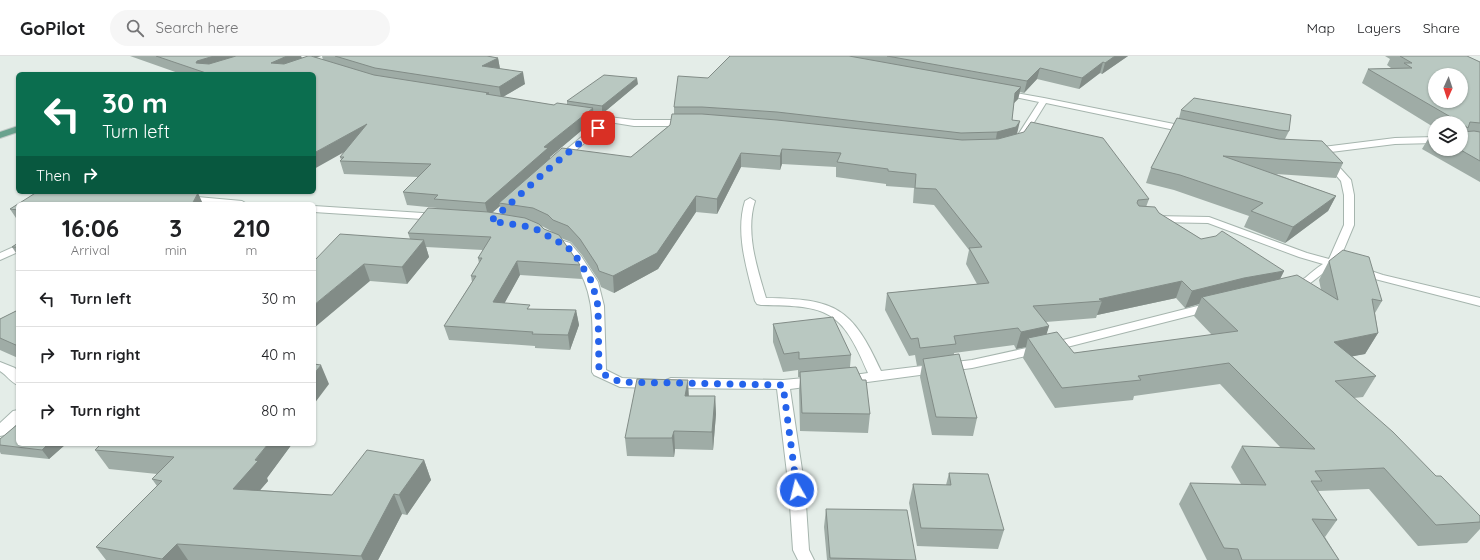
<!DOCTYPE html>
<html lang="en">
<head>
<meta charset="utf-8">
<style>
  body { margin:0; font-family:Quicksand,sans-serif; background:#f6f6f6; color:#202124; height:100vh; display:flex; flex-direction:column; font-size:15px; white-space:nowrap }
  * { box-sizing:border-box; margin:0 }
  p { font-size:13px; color:#757577 }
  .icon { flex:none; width:22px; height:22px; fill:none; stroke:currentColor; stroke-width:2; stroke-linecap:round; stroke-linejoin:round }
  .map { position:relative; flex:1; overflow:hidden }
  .details { position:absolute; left:16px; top:146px; width:300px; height:244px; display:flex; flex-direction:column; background:#fff; border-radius:6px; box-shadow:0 1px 3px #0004 }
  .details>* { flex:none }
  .guide { position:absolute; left:16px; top:16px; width:300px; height:122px; border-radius:6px; box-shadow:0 1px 3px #0004; background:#0b6e4f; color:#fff; overflow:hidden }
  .needle { width:26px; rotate:183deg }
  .buttons { position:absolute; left:1428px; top:12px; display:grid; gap:8px }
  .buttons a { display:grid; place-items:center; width:40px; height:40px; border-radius:50%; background:#fff; box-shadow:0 1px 3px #0004; font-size:20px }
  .pin { position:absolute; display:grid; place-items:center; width:34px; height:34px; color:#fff; margin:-17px; border-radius:8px; box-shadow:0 2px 6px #0006 }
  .me { position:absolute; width:44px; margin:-22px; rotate:352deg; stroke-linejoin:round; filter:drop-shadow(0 0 3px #0008) }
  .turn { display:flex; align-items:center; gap:14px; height:84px; padding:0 20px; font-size:18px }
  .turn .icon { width:52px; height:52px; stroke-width:2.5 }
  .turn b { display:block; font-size:28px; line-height:34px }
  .then { display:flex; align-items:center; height:38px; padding:0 20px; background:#0003; gap:8px; font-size:15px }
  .eta { display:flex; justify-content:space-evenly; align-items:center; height:68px; text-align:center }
  .eta b { font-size:24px; font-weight:800; line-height:28px }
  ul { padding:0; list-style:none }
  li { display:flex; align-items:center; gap:12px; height:56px; padding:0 20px; border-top:1px solid #e0e0e0 }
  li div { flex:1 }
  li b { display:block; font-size:15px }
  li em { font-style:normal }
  header { display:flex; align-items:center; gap:24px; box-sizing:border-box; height:56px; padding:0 20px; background:#fff; border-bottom:1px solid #e0e0e0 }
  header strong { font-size:19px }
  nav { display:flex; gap:22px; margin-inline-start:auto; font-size:14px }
  .search { width:280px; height:36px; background:#f6f6f6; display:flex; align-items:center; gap:10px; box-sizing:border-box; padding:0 14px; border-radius:22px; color:#757577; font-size:15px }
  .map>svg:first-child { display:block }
</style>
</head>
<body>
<header>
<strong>GoPilot</strong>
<div class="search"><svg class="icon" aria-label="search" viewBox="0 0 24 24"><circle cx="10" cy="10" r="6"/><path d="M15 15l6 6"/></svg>Search here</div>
<nav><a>Map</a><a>Layers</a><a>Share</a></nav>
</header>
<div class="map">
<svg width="1480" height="504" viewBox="0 0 1480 504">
  <rect width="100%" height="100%" fill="#e4ede8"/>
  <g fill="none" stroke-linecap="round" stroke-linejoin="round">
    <defs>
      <path id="minor" d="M1000 34 1044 42 1189 71 1193 74 1189 77 1046 47 1020 89 1012 91 1008 88 1014 85 1039 46 1000 38Z
        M574 57 634 64H686L690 67 686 70H634L609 66 562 106H556L554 104 556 102 601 65 574 61 573 59Z
        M1435 81V87L1395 88 1315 98 1311 95 1315 92 1395 82Z
        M1329 102 1332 103 1351 124 1354 139V169L1339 205 1342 208 1340 210C1334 212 1330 212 1325 216 1314 223 1304 236 1289 232L1287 230C1291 225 1299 226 1305 222 1311 217 1316 212 1323 208L1299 201 1208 167 1154 166 1149 163 1154 160 1209 161 1307 197 1329 203 1344 169V139L1341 125 1324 105Z
        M186 140 242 145 247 148H209L183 145 181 143 183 141Z
        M750 142 755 145C745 176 757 212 766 242 835 243 852 251 881 315L972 304 1063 284 1213 246 1217 247 1219 250 1217 253 1063 292 972 312 845 329 840 327 838 324 840 321 868 317C841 253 828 250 761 249L757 248 755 245C747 214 735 177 745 145Z
        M314 150 438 158 443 161 438 164 314 156Z
        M557 183 570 187 581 200 598 226 604 250 606 314 622 322 658 324 660 327 658 330 653 332 620 331 594 319 592 316C592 274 598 239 572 203 570 200 566 194 562 191 559 189 555 190 552 186Z
        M18 189V196L0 204V197Z
        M1359 211 1383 219 1480 242V250L1375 223 1355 216 1353 214Z
        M0 306 15 312 18 316V329C10 326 7 319 0 315Z
        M815 321 820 323 822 326 820 329 790 333 805 434 809 494 814 504H798L793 494 789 434 777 333 671 332 666 330 664 327 666 324 671 322 783 324Z
        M18 354V367L5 379 0 380V367L13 355Z"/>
      <path id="major" d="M18 70V76L0 82V76Z"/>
    </defs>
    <use href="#minor" stroke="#a6b5ae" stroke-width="2"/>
    <use href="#major" stroke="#c1c9c6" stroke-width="2"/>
    <use href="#minor" fill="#fff" fill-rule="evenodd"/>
    <use href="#major" fill="#69a28e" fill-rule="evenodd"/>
  </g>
  <path fill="#9faca6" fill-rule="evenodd" d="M130 0H301L302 2 308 0H321L316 2 323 4 322 0H487L498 2 500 13 525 28 503 41 554 49 567 48V45L638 28 602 58 593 56 594 64 550 101V102L631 101 670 69 674 58V51L708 22 730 0H1128L1102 18 1100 17 1079 33 1037 23 1024 37 1020 36 1018 43 1014 47 1012 64 1017 78H1016L1149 143 1146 151 1159 157 1201 183 1284 215 1280 223 1321 234 1319 224 1329 205 1382 245 1375 257 1378 277 1365 298 1352 300 1376 320 1363 341 1354 342 1436 420 1480 460V473L1467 487 1418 490 1369 433 1318 435 1337 464 1325 481 1339 504H1207L1179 448 1190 427 1241 428 1231 411 1242 390 1281 392 1220 328 1134 340 1133 344 1055 352 1023 302 1026 291 1016 293 1014 289 954 297V299L977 362 973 380 932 379 920 321 922 309 917 310 915 299 909 300 885 254 887 237 977 228 966 208 969 194 934 149 913 147 914 132 886 130V128L836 121V111L782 108 780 114 741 111 717 158 696 156 658 213 614 237 601 231 599 225 582 199 571 186 561 182 580 209 582 223 520 219 504 247 530 253 576 254 579 269 570 294 535 292V290L449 284 444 270 472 226 471 220 479 207 478 202 483 194 426 191 429 201 407 228 370 225 314 205 410 183 408 177 437 153V152L407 149 403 136 418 121 344 118 340 105 341 104 340 101 344 96 314 18H181ZM500 150 502 158 492 157ZM542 170 551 175 552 176 544 173ZM1176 242 1185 252 1199 248 1194 260 1212 279 1074 297 1046 278 1049 270 1046 266 1096 262 1097 259Z
    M1385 0H1467L1480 6V126L1422 93 1431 78H1435V93H1461V67H1435V72L1362 27 1368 13 1391 12 1387 9 1390 3Z
    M1181 54 1289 75 1285 83 1343 107 1336 122 1276 118 1336 140 1328 155 1285 187 1244 171 1249 160 1174 134 1146 127 1151 112 1179 62Z
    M18 148V165L10 153Z
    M18 187V200L12 191Z
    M18 254V302L0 294V263Z
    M773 268 851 299 850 311 870 358 868 377 800 375 799 334 800 321H798V314L783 316 773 286Z
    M688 324V340H715L716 358 713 394 675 393 674 401 627 400 625 382Z
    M0 383 66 388 49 403 1 398 0 396Z
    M292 388 267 422 268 425 260 434 332 439 424 404 431 424 407 459 402 458 378 504H106L96 491 157 430 152 423 157 418 109 413 95 394Z
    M949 417 1004 474 998 493 917 490 909 447 913 428 946 429Z
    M826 453 915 504H827L824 471Z"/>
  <path fill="#828c87" d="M214 0H253L203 16 196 7 197 5Z
    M287 0H301L303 6 275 18 271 7Z
    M313 0H321L314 2Z
    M1115 0H1128L1102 18 1105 7Z
    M498 2 500 13 482 10Z
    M1103 6 1100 17 1079 33 1082 22Z
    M1040 12 1037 23 1024 37 1027 25Z
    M523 16 525 28 501 42 499 31Z
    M637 22 638 28 602 58V50Z
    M1021 31 1018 43 1013 48 1015 37Z
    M593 52 594 64 550 101V105L499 147 500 150 488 160 485 147 544 91Z
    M1020 65 1017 78 1013 84 995 89 997 76Z
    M367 68 371 81 314 113V97Z
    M782 93V108L780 114V100Z
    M741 97V111L717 158V143Z
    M198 137 203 148H192Z
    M696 140V156L658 213 614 237 613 220Z
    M1336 140 1328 155 1285 187 1293 171Z
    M424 184 429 201 407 228 402 211Z
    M517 205 520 219 497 261 493 246Z
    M364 208 370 225 314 272V249Z
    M1284 215 1276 231 1202 241 1199 248 1185 252 1192 235 1244 222Z
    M1182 225 1176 242 1097 259 1102 245 1099 243Z
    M576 254 579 269 570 294 568 279Z
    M1049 270 1044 287 1028 282 1026 291 1016 293 1021 276Z
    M1378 277 1365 298 1323 306 1334 286Z
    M321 309 329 328 314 348V318Z
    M688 324 689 342 685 340Z
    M715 340 716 358 713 394 712 376Z
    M674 375 675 393 674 401 672 382Z
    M48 388H66L49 403 42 394Z
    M268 388H292L267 422 268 425 244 453 233 433Z
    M424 404 431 424 407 459 399 439Z
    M394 438 402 458 378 504H363L361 500Z
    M177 488 188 504H163L162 503Z"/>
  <path fill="#b9c8c1" stroke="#828c87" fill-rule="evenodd" d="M156 0H214L197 5 196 7 209 8 236 0H287L271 7 284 8 308 0H311L374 19 489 37 486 38 554 49 557 47 593 52 544 91 548 92 485 147 434 143 438 139 403 136 431 108 340 105 344 101H340L367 68 314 97V18H209Z
    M335 0H487L498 2 482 10 523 16 499 31 375 12Z
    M730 0H849L1021 31 1015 37 1012 64 1020 65 1016 71 997 76 961 77 777 56 702 51H674L678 20 708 22Z
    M887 0H1115L1105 7 1103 6 1082 22 1040 12 1027 25Z
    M1400 0H1467L1480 6V67L1470 66 1468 72 1461 67 1368 13 1412 12 1404 7H1412ZM1435 19H1461V45H1435Z
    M604 19 637 22 602 50 567 45Z
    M1194 42 1291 59 1289 75 1279 74 1181 54Z
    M672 58H702L777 64 962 84 998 83 1024 76 1031 66 1103 82 1149 143 1138 144 1137 147 1139 150 1155 151 1159 157 1201 183 1216 180 1222 175 1284 215 1244 222 1192 235 1182 225 1099 243 1102 245 1033 250 1049 270 1021 276 1018 272 954 280 956 288 920 292 918 282 911 283 887 237 989 227 969 192 982 191 936 133 915 132 916 118 888 115V113L837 106 841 97 782 93 780 100 741 97 717 143 696 140 657 197 613 220 599 215 597 209 580 183 568 170 553 164 548 159 533 152 499 147 562 92 631 101 670 69Z
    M1177 62 1279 83 1322 85 1343 107 1223 100 1336 140 1293 171 1251 155 1263 147 1180 119 1151 112Z
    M1474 75 1480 76V105L1459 93H1461V76Z
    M37 136H189L198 137 192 148H18Z
    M18 148V154L10 153Z
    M428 152 488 156 525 162 539 168 544 173 559 179 580 209 517 205 493 246 530 249 527 253 576 254 568 279 532 278 533 276 444 270 476 220H471L482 202H478L491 181 408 177Z
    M340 178 424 184 402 211 364 208 314 249V205Z
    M18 187V191H12Z
    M1343 194 1369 201 1382 245 1372 243 1378 277 1334 286 1376 320 1335 325 1393 376 1436 420H1441L1480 460V466L1436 469 1384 412 1315 415 1322 425H1311L1337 464 1312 463 1339 504H1242L1238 493 1224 492 1190 427 1266 429 1242 390 1315 393 1229 307 1138 320 1141 324 1062 332 1028 282 1057 276 1074 297 1238 275 1202 241 1297 219 1338 244 1329 205Z
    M18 254V290L0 282V263Z
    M833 261 851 299 799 303V296L784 298 773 268Z
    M959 298 977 362 936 361 923 303Z
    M314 308 321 309 314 318Z
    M856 311 862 324H866L870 358 802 357 800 316Z
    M637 323 688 324 685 340H715L712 376 674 375 672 382H625Z
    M18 368V388H48L42 394 0 389V383Z
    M101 388H268L255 404 258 405 233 433 332 439 367 394 424 404 399 439 394 438 361 500 177 488 162 503 96 491 162 425 152 423 174 401 95 394Z
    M949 417 988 418 1004 474 921 472 913 428 951 429Z
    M826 453 907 454 916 504 830 502Z"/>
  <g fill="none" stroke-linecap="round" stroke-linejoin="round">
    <path stroke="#2563eb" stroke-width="7" stroke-dasharray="0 12.6" d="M598 72 546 115 491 165 531 171 546 178 551 183 566 189 577 202 592 226 598 250 599 316 620 326 783 329 797 434"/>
  </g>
</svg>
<div class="buttons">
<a><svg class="needle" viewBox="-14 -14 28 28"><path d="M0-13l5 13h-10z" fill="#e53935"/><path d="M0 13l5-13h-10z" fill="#757577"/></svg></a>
<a><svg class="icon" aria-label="layers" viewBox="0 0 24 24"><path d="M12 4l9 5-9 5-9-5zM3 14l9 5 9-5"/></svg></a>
</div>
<div class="pin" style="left:598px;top:72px;background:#d93025"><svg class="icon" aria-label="arrive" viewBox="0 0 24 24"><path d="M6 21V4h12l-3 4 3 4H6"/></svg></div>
<svg class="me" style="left:797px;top:434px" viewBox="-20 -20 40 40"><circle r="17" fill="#2563eb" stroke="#fff" stroke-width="3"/><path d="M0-11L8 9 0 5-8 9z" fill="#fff"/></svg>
<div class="guide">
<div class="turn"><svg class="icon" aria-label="left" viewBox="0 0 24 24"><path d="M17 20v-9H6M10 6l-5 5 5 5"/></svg><div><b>30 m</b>Turn left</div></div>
<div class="then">Then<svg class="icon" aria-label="right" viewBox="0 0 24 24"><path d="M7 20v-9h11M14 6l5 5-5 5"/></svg></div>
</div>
<section class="details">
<div class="eta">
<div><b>16:06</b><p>Arrival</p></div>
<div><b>3</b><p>min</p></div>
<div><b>210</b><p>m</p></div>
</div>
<ul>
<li><svg class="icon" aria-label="left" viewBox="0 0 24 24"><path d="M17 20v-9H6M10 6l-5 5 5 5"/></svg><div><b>Turn left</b></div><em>30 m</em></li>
<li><svg class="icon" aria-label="right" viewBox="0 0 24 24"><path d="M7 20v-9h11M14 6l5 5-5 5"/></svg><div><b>Turn right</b></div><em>40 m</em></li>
<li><svg class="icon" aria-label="right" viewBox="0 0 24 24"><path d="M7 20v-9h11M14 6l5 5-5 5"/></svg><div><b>Turn right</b></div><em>80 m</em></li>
</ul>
</section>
</div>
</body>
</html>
